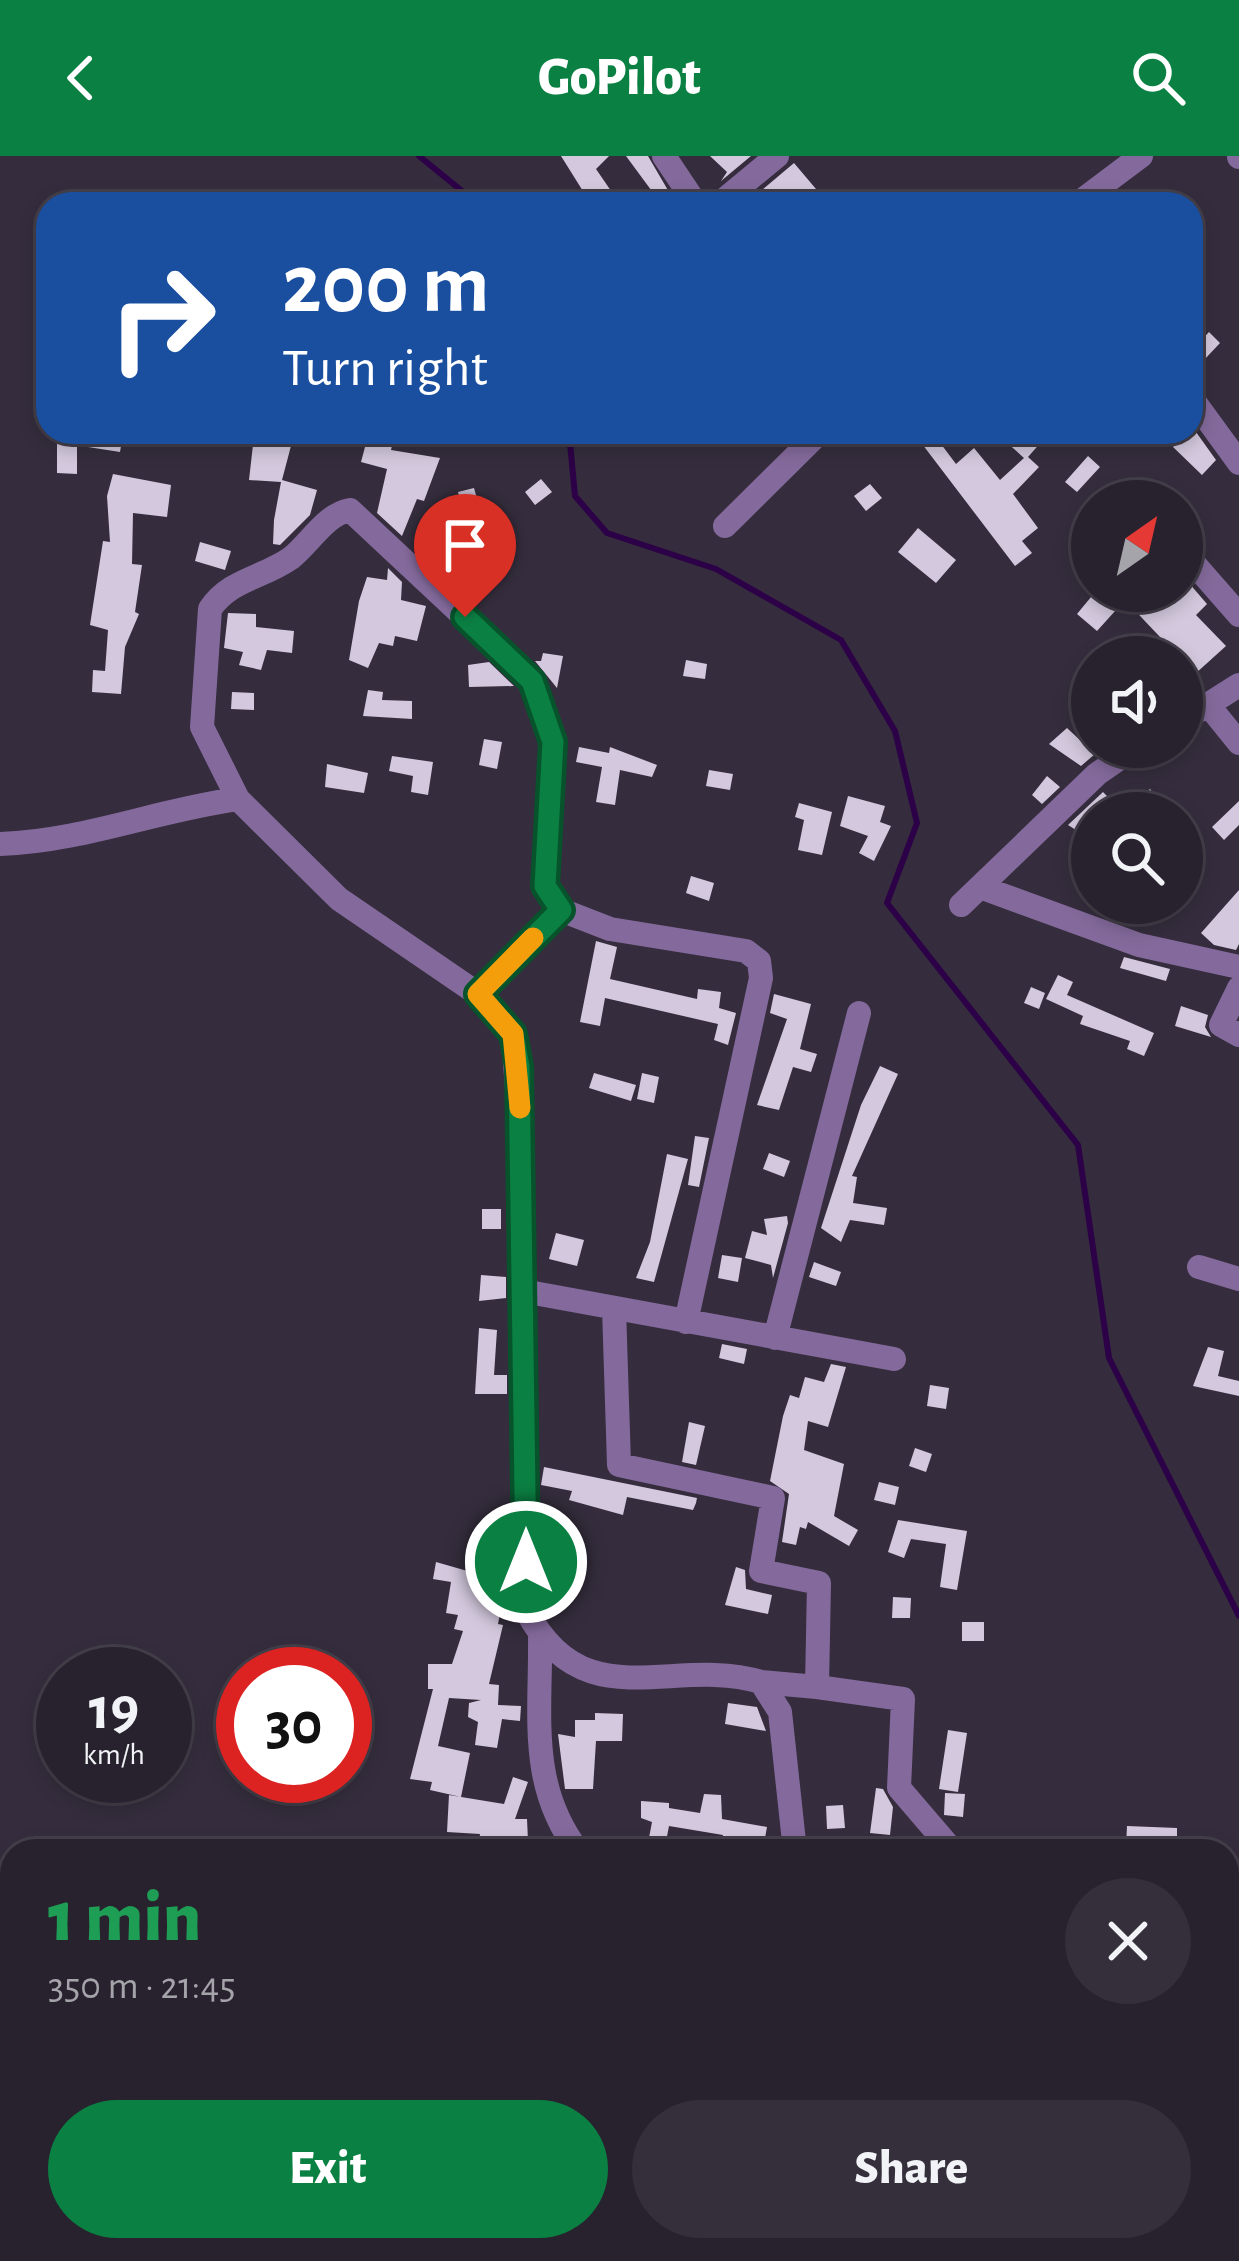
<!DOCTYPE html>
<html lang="en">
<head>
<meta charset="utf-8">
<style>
  body { margin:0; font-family:"Alegreya Sans",sans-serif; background:#342f3a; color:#f1f3f6; height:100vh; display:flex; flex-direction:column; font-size:45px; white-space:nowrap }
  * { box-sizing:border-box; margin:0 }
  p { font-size:39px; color:#a5a4aa }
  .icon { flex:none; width:66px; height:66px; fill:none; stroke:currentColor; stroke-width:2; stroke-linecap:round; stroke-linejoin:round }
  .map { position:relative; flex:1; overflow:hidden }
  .panel { position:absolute; left:0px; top:1683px; width:1239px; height:423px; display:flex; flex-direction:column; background:#28222e; border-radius:36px 36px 0 0; box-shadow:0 6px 18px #0003,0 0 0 3px #443f4a }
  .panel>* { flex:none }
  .banner { position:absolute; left:36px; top:36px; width:1167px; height:252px; border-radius:36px; box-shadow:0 6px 18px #0003,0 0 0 3px #443f4a; background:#1a4fa0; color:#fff; overflow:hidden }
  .needle { width:78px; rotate:34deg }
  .fabs { position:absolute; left:1071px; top:324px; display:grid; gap:24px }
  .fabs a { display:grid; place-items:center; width:132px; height:132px; border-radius:50%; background:#28222e; box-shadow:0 6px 18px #0003,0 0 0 3px #443f4a; font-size:60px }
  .speed { position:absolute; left:36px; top:1491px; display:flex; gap:24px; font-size:60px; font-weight:700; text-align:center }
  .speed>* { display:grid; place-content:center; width:156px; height:156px; border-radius:50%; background:#28222e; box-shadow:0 6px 18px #0003,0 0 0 3px #443f4a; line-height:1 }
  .speed small { font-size:30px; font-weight:400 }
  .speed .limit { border:18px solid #d22; background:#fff; color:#111 }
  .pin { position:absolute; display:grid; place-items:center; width:102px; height:102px; color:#fff; margin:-123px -51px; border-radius:50% 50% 50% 0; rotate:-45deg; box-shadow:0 0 12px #0007 }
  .pin .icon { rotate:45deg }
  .me { position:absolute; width:132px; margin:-66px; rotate:0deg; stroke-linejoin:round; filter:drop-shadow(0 0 9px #0008) }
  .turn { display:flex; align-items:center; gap:42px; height:252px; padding:0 48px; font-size:54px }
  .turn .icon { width:156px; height:156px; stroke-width:2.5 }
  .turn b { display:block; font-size:84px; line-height:102px }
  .round { display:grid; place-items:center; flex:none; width:126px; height:126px; border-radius:63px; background:#342f3a }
  .head { display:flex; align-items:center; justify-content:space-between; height:204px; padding:0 48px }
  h1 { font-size:72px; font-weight:800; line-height:90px; color:#1e9e55 }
  .primary-button { display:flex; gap:24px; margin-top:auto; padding:24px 48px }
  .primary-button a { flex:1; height:138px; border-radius:72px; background:#0b8043; color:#fff; font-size:48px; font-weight:800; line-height:138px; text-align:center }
  .primary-button a+a { background:#342f3a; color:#f1f3f6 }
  header { display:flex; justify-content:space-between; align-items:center; height:156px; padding:0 48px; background:#0b8043; color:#fff; font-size:54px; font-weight:800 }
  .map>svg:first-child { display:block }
</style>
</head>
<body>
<header><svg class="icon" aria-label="back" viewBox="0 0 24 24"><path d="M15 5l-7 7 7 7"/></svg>GoPilot<svg class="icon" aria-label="search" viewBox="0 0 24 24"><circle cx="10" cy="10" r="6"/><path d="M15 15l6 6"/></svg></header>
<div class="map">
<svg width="1239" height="2105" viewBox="0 0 1239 2105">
  <rect width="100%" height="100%" fill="#352d3d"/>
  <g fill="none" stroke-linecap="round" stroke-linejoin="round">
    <path stroke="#2d0147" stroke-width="6" d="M419 0 478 48
      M569 276 575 340 607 377 716 413 841 484 895 575 917 667 887 747 1078 989 1109 1202 1239 1460"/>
  </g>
  <path fill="#d3c8dd" d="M561 0H609L596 13 620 48H591Z
    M626 0H648L676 48H639L654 38Z
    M710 0H751L721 25 727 16Z
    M794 7 816 33 801 48H768L756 39Z
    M1209 176 1220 187 1204 204 1193 193Z
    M1191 269 1216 304 1202 319 1173 291 1179 284 1174 276H1191Z
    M90 276 123 278 120 296 88 291Z
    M369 276H395L391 294 440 302 424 345 417 343 402 380 377 357 387 313 361 306Z
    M913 276H932L956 308 974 292 1000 324 1024 302 995 276H1050L1028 301 1039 311 1013 338 1038 372 1022 385 1032 397 1015 410Z
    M57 278 77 279V318L57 317Z
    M254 280 292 286 282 324 317 334 310 359 280 389 273 388 274 364 281 326 249 324Z
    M1088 300 1100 311 1077 336 1065 326Z
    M113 318 171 329 167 361 133 357 132 408 142 409 135 456 139 458 125 491 121 538 92 536 93 514 105 515 108 474 90 469 103 385 110 386 107 340Z
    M541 323 552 336 535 349 525 336Z
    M870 328 882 342 866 355 854 340Z
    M474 332 479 350 463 354 458 336Z
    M918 372 956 404 936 427 898 396Z
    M200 386 231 395 225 414 195 405Z
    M388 412 402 426 401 444 426 450 417 485 395 480 393 490 379 487 368 512 349 504 359 445 367 421 387 424Z
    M1182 419 1207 448 1196 459 1226 490 1195 518 1125 444 1097 475 1077 458 1096 435H1182Z
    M228 457 256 458V471L294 475 292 497 267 494 261 514 239 509 243 496 224 492Z
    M543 497 563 500 557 532 535 505H541Z
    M686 504 707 508 705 523 683 520Z
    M489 506 514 530 469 531 468 509Z
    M368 534 383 536 382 544 412 545V563L363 560Z
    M232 536 254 537V554L231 553Z
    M1067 572 1095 598 1081 610 1049 588Z
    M484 583 502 586 497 613 479 609Z
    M579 591 609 597 610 591 657 609 652 621 620 614 615 649 596 646 602 611 576 606Z
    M392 600 433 606 428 639 411 636 413 620 389 615Z
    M327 608 368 617 364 637 325 631Z
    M709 614 733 618 730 634 706 630Z
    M1047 620 1060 631 1042 648 1032 639Z
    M1150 633 1163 650 1154 657H1104L1122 637 1133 646Z
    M1103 636 1112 645 1101 657H1092V684L1068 669Z
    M848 640 885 650 880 666 891 670 874 705 859 697 868 680 840 670Z
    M1239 645V669L1224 684 1212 671Z
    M799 647 832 656 822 699 798 694 804 664 795 661Z
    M691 720 714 727 709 745 686 737Z
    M1239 734V788L1236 794 1214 789 1201 777Z
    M596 785 617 791 610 823 697 843 698 833 721 836 719 852 736 857 728 889 714 884 718 868 605 842 600 870 580 866Z
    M1124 801 1170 813 1166 825 1120 812Z
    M1058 819 1073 826 1067 839 1154 877 1144 900 1127 893 1130 885 1080 868 1083 860 1046 843Z
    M1031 831 1045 837 1039 853 1024 847Z
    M774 838 811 848 800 893 817 898 811 916 793 911 779 954 757 949 787 863 770 857Z
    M1181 850 1208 859 1205 871 1211 881 1175 870Z
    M880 910 898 918 852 1020 857 1021 853 1047 887 1052 884 1069 850 1064 841 1086 821 1072 861 949Z
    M594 917 636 929 631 945 589 932Z
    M642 917 659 921 654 947 637 943Z
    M695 980 709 982 699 1031 688 1029Z
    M769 997 790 1005 784 1021 763 1013Z
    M667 998 688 1003 654 1126 636 1122 650 1086Z
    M482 1053H501V1073H482Z
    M787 1060 788 1067 773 1122 771 1109 745 1102 752 1075 767 1079 764 1063Z
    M556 1077 584 1084 577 1110 549 1103Z
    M722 1099 742 1102 738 1126 718 1122Z
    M814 1106 841 1116 836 1130 809 1121Z
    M481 1119 506 1121V1142L479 1145Z
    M479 1172 497 1174 494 1219H507V1238H475Z
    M722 1188 747 1193 744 1208 719 1202Z
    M1208 1191 1224 1195 1218 1220 1239 1225V1240L1193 1230Z
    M831 1208 846 1211 828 1271 808 1265 804 1294 844 1308 834 1360 858 1374 849 1390 808 1366 806 1373 800 1371 796 1389 782 1386 789 1338 770 1325 783 1260 790 1239 799 1242 805 1221 824 1226Z
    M930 1229 949 1232 946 1253 927 1250Z
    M689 1266 705 1270 696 1309 682 1306Z
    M915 1292 932 1298 926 1316 909 1310Z
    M544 1311 697 1342 696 1347 693 1354 627 1341 623 1359 569 1344 572 1335 541 1329Z
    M879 1326 899 1331 895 1349 874 1344Z
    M898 1364 967 1375 957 1434 940 1431 946 1388 911 1383 904 1402 888 1396Z
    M436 1406 506 1426 498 1468 503 1469 489 1528 499 1529 498 1549 521 1550 520 1565 502 1563 497 1592 475 1589 478 1566 468 1561 469 1547 481 1544 449 1542 438 1590 470 1597 461 1641 430 1634 432 1626 410 1623 433 1533H428V1508H452L463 1475 454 1473 458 1459 446 1457 451 1426 433 1423Z
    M736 1411 745 1414 746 1433 772 1439 768 1458 725 1449Z
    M893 1441 911 1442 910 1462H892Z
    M962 1466H984V1485H962Z
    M728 1547 757 1551 766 1575 725 1568Z
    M595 1557 623 1558 622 1585H596L593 1633H565L558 1578 575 1581V1564H595Z
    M948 1574 967 1577 958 1636 939 1633Z
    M513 1621 528 1626 515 1663H527L528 1685 500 1686 499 1694 478 1691 480 1678 447 1676 449 1639 504 1648Z
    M876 1632 883 1633 893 1651 890 1679 870 1677Z
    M945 1637 965 1638 963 1661 944 1659Z
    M704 1638 721 1639 722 1663 767 1671 763 1693 720 1695 723 1679 669 1670 665 1691 648 1687 652 1666 641 1662V1645L669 1647V1652L700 1657Z
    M843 1649 845 1672 827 1673 826 1650Z
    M1127 1670 1177 1672V1691L1126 1690Z"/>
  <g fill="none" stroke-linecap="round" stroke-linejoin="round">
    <path stroke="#846a9c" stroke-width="24" d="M664 0 696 48
      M1239 0V1
      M719 48 777 0
      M1077 48 1141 0
      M1191 241 1239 307
      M725 370 820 276
      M1182 394 1239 459
      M1209 550 1239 587
      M1182 565 1239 529
      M238 643 202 571 210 453C230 423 263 422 291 402 310 387 326 358 350 354L533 525 553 586 545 731 561 754 610 773 746 795 759 805 761 822 686 1166
      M0 688C83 685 157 654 238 643L339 743 478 838 513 878 521 991 526 1454C584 1565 672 1499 761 1526L780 1556 795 1695
      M980 731 1139 789 1239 811
      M961 749 1097 618 1136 591
      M1239 832 1221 869 1239 879
      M478 838 561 754
      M1199 1111 1239 1123
      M523 1135 894 1203
      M614 1152 619 1309 773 1342 761 1415 819 1427 817 1531 903 1543 899 1632 953 1695
      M775 1182 859 857
      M540 1482C541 1560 528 1629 578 1695
      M761 1526 817 1531
      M0 1987 12 1948
      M1227 2021 1239 2030
      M849 2094 852 2105
      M1170 2094 1172 2105
      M809 2105 813 2094
      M1066 2105 1067 2094"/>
  </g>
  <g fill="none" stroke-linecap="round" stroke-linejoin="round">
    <defs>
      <path id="route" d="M465 461 532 525 553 586 545 730 561 754 478 838 513 878 519 911 526 1406"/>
    </defs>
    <use href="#route" stroke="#07532c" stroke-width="30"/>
    <use href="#route" stroke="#0b8043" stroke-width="21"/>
    <path stroke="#f59e0b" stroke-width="21" d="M520 952 513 878 478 838 533 782"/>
  </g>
</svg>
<div class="fabs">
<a><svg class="needle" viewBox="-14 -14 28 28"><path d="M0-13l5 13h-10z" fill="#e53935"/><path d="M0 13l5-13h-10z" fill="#a5a4aa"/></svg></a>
<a><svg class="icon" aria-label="sound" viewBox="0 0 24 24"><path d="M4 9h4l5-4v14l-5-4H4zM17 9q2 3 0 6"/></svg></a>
<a><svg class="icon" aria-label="search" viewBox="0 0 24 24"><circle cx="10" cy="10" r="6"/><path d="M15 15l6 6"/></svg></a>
</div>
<div class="speed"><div>19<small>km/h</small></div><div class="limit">30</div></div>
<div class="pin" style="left:465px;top:461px;background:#d93025"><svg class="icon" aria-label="arrive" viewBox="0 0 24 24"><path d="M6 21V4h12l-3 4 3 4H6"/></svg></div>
<svg class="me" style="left:526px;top:1406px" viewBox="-20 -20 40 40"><circle r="17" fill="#0b8043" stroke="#fff" stroke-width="3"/><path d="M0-11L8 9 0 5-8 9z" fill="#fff"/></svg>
<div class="banner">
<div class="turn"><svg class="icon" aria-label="right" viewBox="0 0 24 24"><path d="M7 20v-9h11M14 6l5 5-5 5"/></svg><div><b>200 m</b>Turn right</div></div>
</div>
<section class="panel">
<div class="head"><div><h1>1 min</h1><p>350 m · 21:45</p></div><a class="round"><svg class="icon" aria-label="close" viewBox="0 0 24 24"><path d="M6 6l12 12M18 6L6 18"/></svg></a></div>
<div class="primary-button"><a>Exit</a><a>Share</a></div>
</section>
</div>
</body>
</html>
